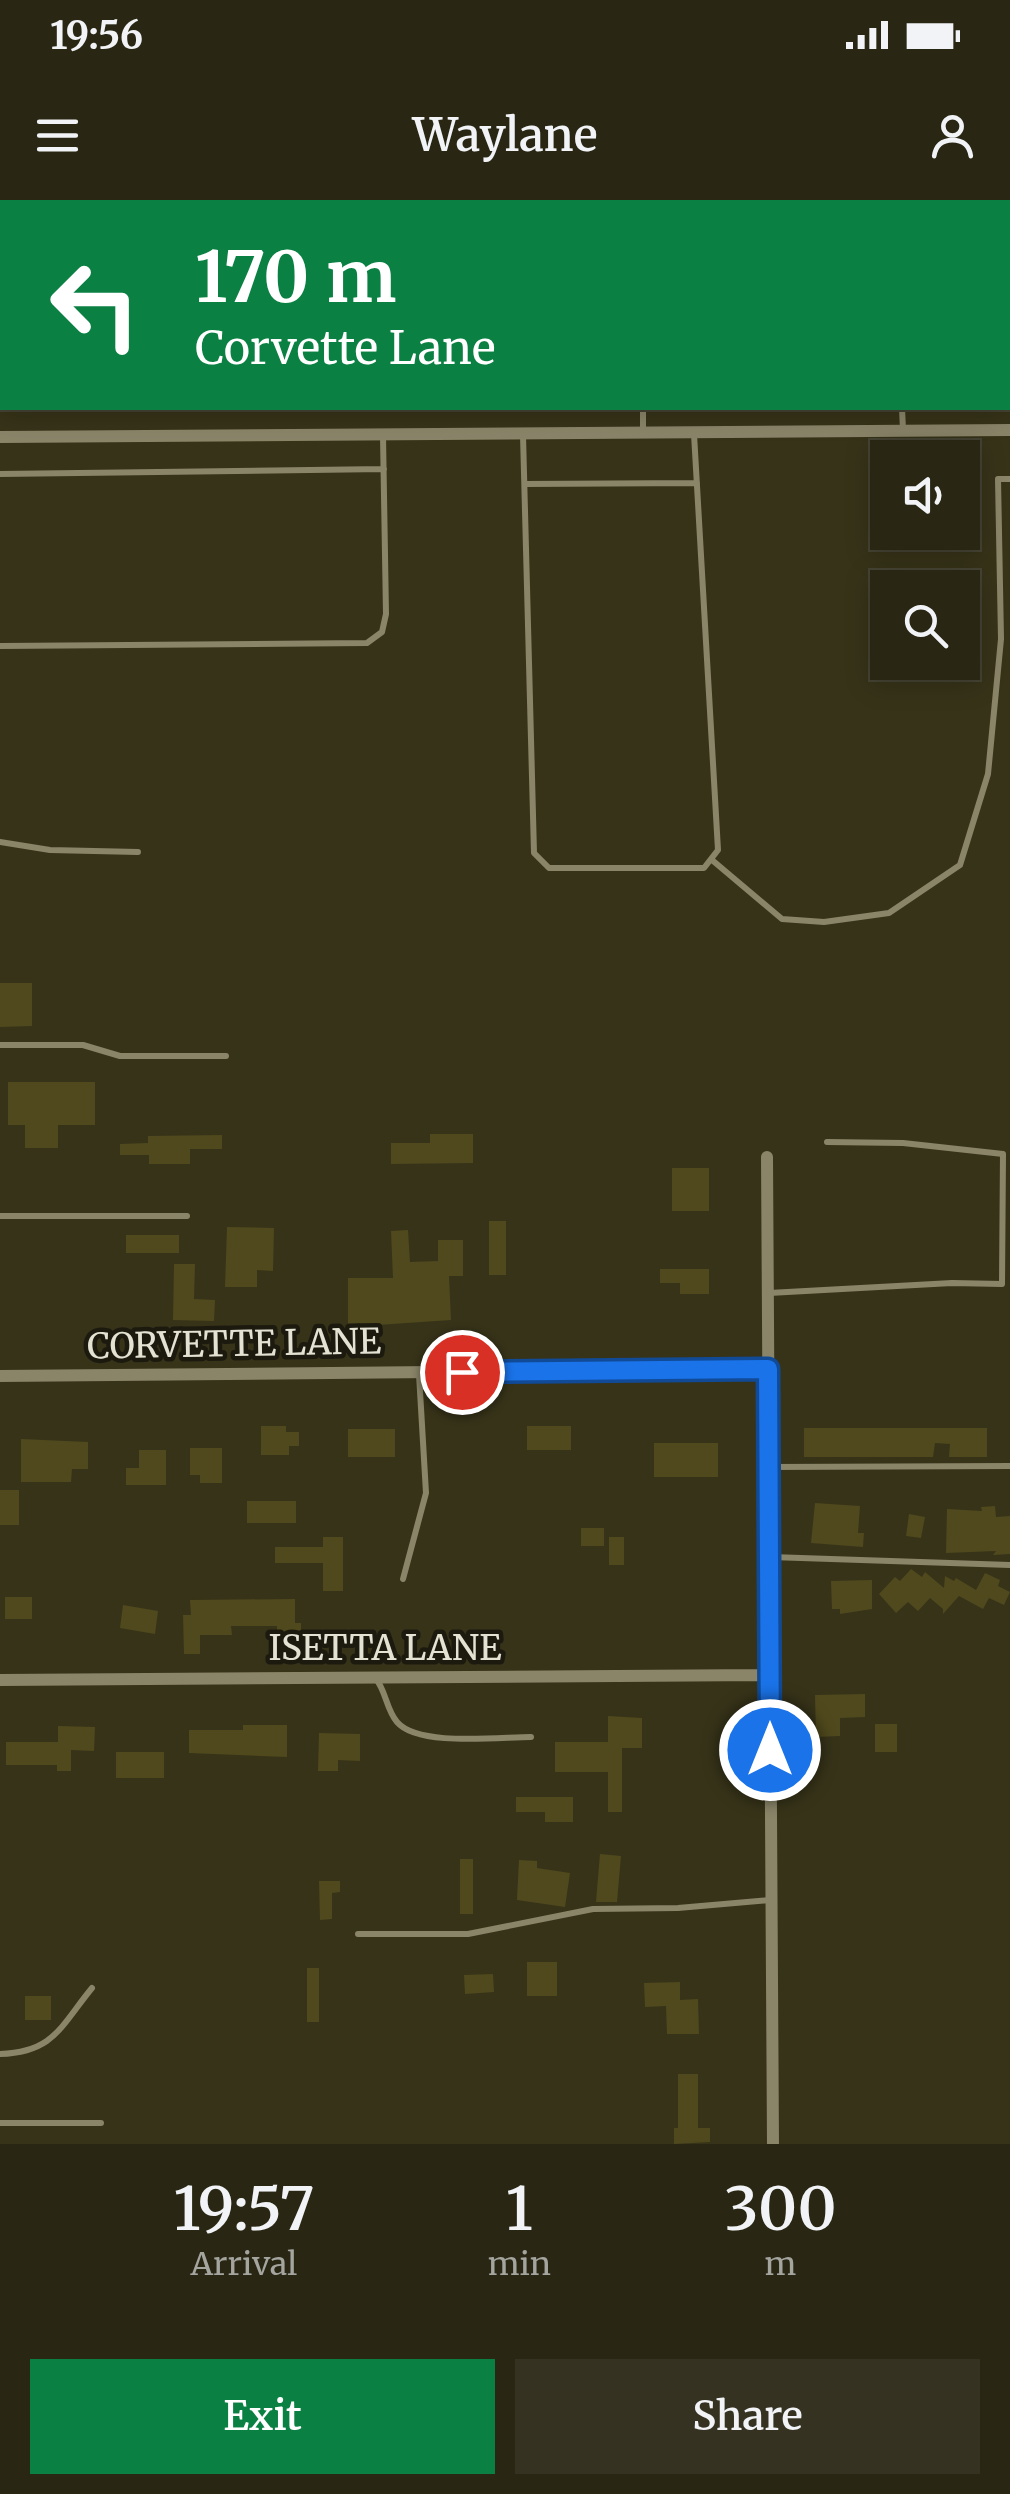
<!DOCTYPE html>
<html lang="en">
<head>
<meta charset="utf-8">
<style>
  body { margin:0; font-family:Merriweather,serif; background:#353221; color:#f1f3f6; height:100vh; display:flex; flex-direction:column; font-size:38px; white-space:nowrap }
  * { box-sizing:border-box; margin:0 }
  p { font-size:32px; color:#a5a5a0 }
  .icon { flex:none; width:55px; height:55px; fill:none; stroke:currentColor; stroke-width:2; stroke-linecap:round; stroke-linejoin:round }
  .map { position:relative; height:1944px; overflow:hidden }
  .details { display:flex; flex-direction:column; background:#292613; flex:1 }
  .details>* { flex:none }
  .banner { position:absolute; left:0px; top:0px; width:1010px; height:210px; box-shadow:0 5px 25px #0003,0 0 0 2px #454333; background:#0b8043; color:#fff; overflow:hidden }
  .tools { position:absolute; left:870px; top:240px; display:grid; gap:20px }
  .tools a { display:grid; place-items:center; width:110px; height:110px; border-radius:0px; background:#292613; box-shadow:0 5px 25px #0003,0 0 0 2px #454333; font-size:50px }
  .pin { position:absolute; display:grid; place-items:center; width:85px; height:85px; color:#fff; margin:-42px; border:5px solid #fff; border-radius:50%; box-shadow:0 2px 10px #0007 }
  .me { position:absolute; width:110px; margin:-55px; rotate:0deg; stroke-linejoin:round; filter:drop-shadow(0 0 8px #0008) }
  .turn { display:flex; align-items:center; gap:35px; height:210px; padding:0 30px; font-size:45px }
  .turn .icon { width:130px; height:130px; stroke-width:2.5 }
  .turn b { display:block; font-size:70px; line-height:85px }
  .eta { display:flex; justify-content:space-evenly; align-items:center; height:170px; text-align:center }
  .eta b { font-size:60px; font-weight:600; line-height:70px }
  .action { display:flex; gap:20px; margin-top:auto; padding:20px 30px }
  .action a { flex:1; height:115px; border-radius:0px; background:#0b8043; color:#fff; font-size:40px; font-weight:600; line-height:115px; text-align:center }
  .action a+a { background:#353221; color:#f1f3f6 }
  .status { display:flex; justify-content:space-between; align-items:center; height:70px; padding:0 50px; background:#292613; direction:ltr }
  .status svg { height:28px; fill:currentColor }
  header { display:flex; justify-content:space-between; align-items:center; height:130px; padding:0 30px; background:#292613; font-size:45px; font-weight:600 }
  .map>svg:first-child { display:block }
</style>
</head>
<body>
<div class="status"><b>19:56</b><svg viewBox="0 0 49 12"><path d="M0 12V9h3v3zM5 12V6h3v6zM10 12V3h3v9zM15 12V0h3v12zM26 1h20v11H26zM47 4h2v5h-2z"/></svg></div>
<header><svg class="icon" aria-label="menu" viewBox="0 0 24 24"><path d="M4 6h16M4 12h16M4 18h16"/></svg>Waylane<svg class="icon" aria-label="person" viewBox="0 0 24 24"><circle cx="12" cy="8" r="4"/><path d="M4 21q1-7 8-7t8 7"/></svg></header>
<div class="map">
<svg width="1010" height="1944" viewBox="0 0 1010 1944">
  <rect width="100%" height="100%" fill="#373319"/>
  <path fill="#50491d" d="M0 783H32V826L0 827Z
    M8 882H95V925H58V948H25V925H8Z
    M430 934H473V963L391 964V943H430Z
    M222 935V949H190V964H149V955H120V944L148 943V936Z
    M672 968H709V1011H672Z
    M489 1021H506V1075H489Z
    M227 1027 274 1028 273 1071 257 1070V1087H225Z
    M408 1030 410 1062 438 1061V1040H463V1076H449L451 1120 348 1127V1078H393L391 1031Z
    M126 1035H179V1053H126Z
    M174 1064H195L194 1099 215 1100 214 1121 173 1120Z
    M660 1069H709V1094H680V1083H660Z
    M261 1226H286V1232H299V1246H289V1255H261Z
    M527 1226H571V1250H527Z
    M804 1228H987V1257H949L950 1244 935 1243 933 1257H804Z
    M348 1229H395V1257H348Z
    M21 1239 88 1242V1269H72L71 1282H21Z
    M654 1243H718V1277H654Z
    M190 1248H222V1283H200V1275H190Z
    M139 1250H166V1285H126V1268H139Z
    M0 1290H19V1325H0Z
    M247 1301H296V1323H247Z
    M815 1303 860 1306 858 1333H864L863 1347 811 1343Z
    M995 1306 996 1317 1010 1316V1354L993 1355 996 1351 946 1353 947 1309 982 1311 981 1307Z
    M909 1314 925 1317 921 1338 906 1336Z
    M581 1328H604V1346H581Z
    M323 1337H343V1391H323V1363H275V1347H323Z
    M609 1337H624V1365H609Z
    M911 1369 922 1377 925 1372 944 1388 945 1376 954 1381 956 1378 976 1390 985 1373 1000 1380 998 1386 1010 1392 1004 1405 989 1398 983 1409 959 1396 943 1414V1409L930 1398 918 1411 908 1402 896 1413 879 1394 895 1377 900 1381Z
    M872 1380V1409L840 1414V1409H832L831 1381Z
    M5 1397H32V1419H5Z
    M295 1399V1423H301V1440H277V1426H231L232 1435H200V1454H184L183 1415H191L190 1400Z
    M123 1405 158 1411 155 1434 120 1428Z
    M865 1494V1517L840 1518V1536L816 1537 815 1495Z
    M608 1516 642 1518V1548H622V1612H608V1572H555V1542H608Z
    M875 1524H897V1552H875Z
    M243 1525H287V1557L189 1553V1530H243Z
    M58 1526 95 1527 94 1551 71 1550V1571H57V1565H6V1542H58Z
    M319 1533 360 1534V1561L338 1560V1571H318Z
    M116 1552H164V1578H116Z
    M516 1597H573V1622H545V1612H516Z
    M600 1654 621 1656 617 1702H596Z
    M460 1659H473V1714H460Z
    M519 1660 537 1661V1668L570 1673 565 1707 517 1700Z
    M319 1681H340V1692L332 1693V1719L320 1720Z
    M527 1762H557V1796H527Z
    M307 1768H319V1822H307Z
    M493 1774 494 1792 465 1794 464 1775Z
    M680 1782V1800L698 1799 699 1834H667L666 1806 645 1807 644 1783Z
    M25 1796H51V1820H25Z
    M678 1874H698V1928H710V1942L674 1944V1928H678Z"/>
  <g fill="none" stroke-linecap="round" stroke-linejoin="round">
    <path stroke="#8a8569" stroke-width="6" d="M406 0V2
      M650 0V2
      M855 0V2
      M160 2V0
      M0 86H2
      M1008 182 1010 181
      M902 208 903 230
      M643 234V208
      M523 235 534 653 549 668H704L718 650 694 234
      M0 274 384 269
      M525 284 697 283
      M0 446 367 443 382 432 386 414 383 236
      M0 642 50 650 138 652
      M712 660 782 719 824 722 889 713 960 665 988 574 1001 439 998 279H1010
      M0 845H83L120 856H226
      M0 1016H187
      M769 1093 952 1083 1002 1084 1003 954 903 943 827 942
      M770 1267 1010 1266
      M771 1357 1010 1365
      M403 1379 426 1293 419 1174
      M376 1479C386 1491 386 1509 397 1522 418 1547 499 1537 531 1537
      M358 1734H468L593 1709 678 1708 770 1700
      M0 1854C54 1852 60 1827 92 1788
      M0 1923H101"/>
    <path stroke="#8a8569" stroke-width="12" d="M0 237 1010 230
      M767 957 773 1944
      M0 1176 768 1169
      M0 1480 770 1475"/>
  </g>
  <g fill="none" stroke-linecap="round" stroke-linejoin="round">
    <defs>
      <path id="route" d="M462 1172 768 1169 770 1550"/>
    </defs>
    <use href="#route" stroke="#114b97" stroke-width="25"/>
    <use href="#route" stroke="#1a73e8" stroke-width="18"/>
  </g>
  <g text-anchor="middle" stroke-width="9" stroke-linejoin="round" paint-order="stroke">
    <g font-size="35" fill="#e4e2d2" stroke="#1c1a0f">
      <text transform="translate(234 1144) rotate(-1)" y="12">CORVETTE LANE</text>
      <text x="385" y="1460">ISETTA LANE</text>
    </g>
  </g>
</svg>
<div class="tools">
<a><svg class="icon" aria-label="sound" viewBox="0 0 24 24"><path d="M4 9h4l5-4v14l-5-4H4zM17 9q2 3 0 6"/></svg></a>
<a><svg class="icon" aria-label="search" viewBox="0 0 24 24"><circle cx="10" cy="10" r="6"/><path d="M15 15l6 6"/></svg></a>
</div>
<div class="pin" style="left:462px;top:1172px;background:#d93025"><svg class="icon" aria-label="arrive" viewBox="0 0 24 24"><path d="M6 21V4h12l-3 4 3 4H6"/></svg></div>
<svg class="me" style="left:770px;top:1550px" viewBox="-20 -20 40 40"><circle r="17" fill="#1a73e8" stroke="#fff" stroke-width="3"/><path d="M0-11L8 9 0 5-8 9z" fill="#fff"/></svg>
<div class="banner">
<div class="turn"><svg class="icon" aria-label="left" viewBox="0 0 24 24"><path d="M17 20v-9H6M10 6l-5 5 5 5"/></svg><div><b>170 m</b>Corvette Lane</div></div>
</div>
</div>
<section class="details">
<div class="eta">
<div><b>19:57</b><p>Arrival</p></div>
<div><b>1</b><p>min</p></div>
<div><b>300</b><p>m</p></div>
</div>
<div class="action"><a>Exit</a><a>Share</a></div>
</section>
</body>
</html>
